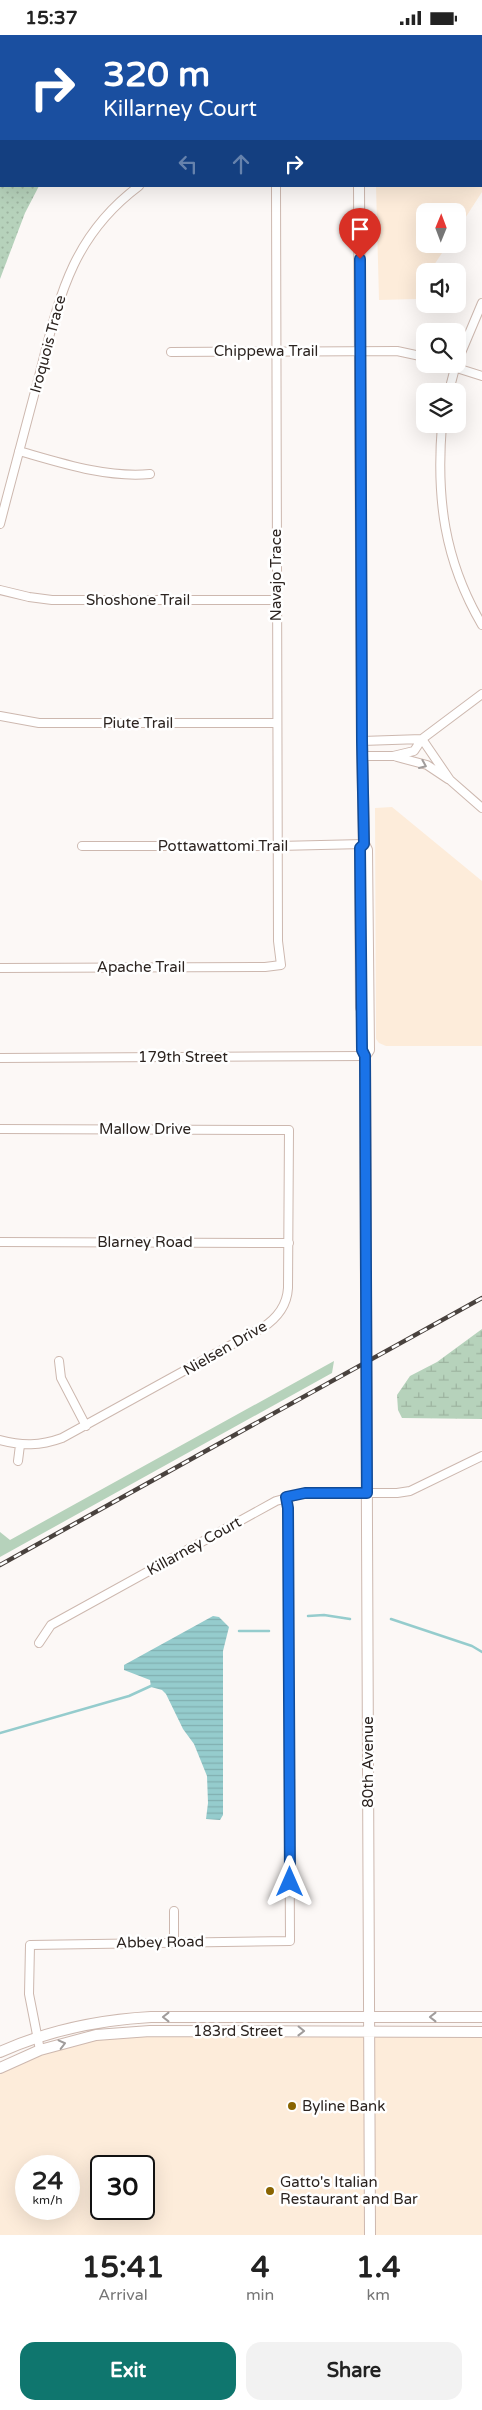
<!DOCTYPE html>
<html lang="en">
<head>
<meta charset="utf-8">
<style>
  body { margin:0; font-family:"Varela Round",sans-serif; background:#f2f2f2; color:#222; height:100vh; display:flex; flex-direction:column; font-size:19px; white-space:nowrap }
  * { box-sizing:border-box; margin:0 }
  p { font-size:16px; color:#767676 }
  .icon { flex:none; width:28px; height:28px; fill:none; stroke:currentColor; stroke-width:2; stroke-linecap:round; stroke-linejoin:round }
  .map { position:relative; height:2200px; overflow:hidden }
  .details { display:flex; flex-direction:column; background:#fff; flex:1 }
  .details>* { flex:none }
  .top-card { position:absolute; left:0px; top:0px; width:482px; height:152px; box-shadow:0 5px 20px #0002; background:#1a4fa0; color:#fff; overflow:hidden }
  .needle { width:32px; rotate:1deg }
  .tools { position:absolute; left:416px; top:168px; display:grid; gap:10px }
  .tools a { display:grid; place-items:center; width:50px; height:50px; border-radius:10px; background:#fff; box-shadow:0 5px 20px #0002; font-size:25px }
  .speed { position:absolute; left:15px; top:2120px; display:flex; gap:10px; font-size:25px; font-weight:700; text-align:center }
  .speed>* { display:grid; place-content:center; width:65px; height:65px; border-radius:50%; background:#fff; box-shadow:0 5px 20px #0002; line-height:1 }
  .speed small { font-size:12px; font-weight:400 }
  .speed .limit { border:2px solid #111; border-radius:8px; background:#fff; color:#111 }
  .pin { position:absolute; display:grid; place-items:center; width:42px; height:42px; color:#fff; margin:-51px -21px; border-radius:50% 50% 50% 0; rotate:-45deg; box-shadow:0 0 5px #0007 }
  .pin .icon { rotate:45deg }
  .me { position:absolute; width:55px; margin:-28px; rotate:0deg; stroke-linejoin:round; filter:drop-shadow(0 0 4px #0008) }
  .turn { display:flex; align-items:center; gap:18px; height:105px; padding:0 20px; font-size:22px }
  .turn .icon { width:65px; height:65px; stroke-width:2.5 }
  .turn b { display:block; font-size:35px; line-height:42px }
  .lanes { display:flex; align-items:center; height:48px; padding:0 20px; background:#0003; justify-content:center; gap:25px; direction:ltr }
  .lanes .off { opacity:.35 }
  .eta { display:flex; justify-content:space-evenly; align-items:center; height:85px; text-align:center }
  .eta b { font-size:30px; font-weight:700; line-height:35px }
  .cta { display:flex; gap:10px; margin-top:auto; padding:10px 20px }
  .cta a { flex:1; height:58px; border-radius:15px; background:#0f766e; color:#fff; font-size:20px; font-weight:700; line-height:58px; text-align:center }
  .cta a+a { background:#f2f2f2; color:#222 }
  .status { display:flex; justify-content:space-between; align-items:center; height:35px; padding:0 25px; background:#fff; direction:ltr }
  .status svg { height:14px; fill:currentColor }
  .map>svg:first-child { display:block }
</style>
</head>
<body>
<div class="status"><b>15:37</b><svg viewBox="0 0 49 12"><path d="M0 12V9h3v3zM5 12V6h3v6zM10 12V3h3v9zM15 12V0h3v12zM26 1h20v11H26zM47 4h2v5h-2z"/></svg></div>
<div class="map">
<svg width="482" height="2200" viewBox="0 0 482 2200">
  <defs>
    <pattern id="wetland-marsh" width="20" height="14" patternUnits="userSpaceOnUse" patternTransform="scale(1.25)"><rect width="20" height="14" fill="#b6d2bb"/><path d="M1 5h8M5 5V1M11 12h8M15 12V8" fill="none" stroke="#9db4a0"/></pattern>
    <pattern id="park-dots" width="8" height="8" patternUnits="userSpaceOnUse" patternTransform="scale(1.25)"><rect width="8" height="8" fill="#b6d2bb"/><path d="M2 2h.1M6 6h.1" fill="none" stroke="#9db4a0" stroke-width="1.8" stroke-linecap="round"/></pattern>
    <pattern id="water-rules" width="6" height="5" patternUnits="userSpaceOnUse" patternTransform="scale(1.25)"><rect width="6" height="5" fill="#95cccd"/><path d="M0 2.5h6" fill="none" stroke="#81afb0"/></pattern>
  </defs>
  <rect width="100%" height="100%" fill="#fcf8f6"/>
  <path fill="#fdecda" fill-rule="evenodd" d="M482 31V157L458 194V176H425V209H448L430 236H425V247L416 264 379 265 376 151H481Z
    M392 772 482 846V1011H386L379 1008 376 1004 375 773Z
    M372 1992 482 1993V2200H372Z
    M366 1993V2200H0V2030L105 1995ZM26 2131H69V2174H26ZM101 2131H144V2174H101Z"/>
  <path fill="#b6d2bb" d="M334 1326 332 1338 0 1522V1497L10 1505Z"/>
  <path fill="url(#wetland-marsh)" d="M482 1294V1384L402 1383 398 1375 397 1360 410 1341 437 1327Z"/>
  <path fill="url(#park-dots)" d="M0 69 1 151H39L25 178 0 244Z"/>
  <path fill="url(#water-rules)" d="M213 1581 219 1582 229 1592 223 1616V1780L220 1785 206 1784 208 1768 207 1741 194 1709 183 1694 166 1659 162 1655 151 1652 150 1645 124 1635V1630Z"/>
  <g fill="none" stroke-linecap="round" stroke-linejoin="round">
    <path stroke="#95cccd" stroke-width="2.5" d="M308 1581 324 1580 350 1584
      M391 1584 472 1611 482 1617
      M239 1596H269
      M0 1698 129 1661 153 1650"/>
    <defs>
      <path id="minor" d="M481 23H482
        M0 65H1
        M171 317 397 316 425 322
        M458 325 482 268
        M444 329 482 341
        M449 356 456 329
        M442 389C436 463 444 525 482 590
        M19 416C61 428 106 443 150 439
        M0 489C12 442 25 395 37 349 58 269 68 204 139 151
        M0 555 29 562 52 565H277
        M0 681 39 688H277
        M422 704 450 745 482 773
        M362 706 422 704
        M362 721H393L414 716 422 704 482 659
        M397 722 427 730 448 744
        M82 811H278L364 809
        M0 933 265 932 281 930 278 906 276 151
        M0 1023 365 1021
        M0 1094 289 1095 288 1253C287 1271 276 1284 262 1293L62 1403C40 1411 22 1411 0 1405
        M0 1207 289 1208
        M59 1326 61 1343 86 1391
        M18 1426 20 1410
        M39 1608 51 1590 276 1466 305 1458H397L410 1456 482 1421
        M174 1876V1907
        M40 2015 29 1959 30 1910 290 1906 288 1473 286 1463"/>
      <path id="tertiary" d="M359 0V1
        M359 151 362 706 364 809 367 815 369 1015 365 1021 370 2200
        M361 973 360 813 364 809
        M0 2017C49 1995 97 1985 151 1982H482
        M0 2033 40 2015 96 2000 150 1996 482 1997"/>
    </defs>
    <use href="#minor" stroke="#cdb8af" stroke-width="10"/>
    <use href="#tertiary" stroke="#cdb8af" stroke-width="12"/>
    <use href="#minor" stroke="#fff" stroke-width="8"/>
    <use href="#tertiary" stroke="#fff" stroke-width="10"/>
    <defs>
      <path id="rail" d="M0 1530 482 1263"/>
    </defs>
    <use href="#rail" stroke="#49423e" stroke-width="4.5"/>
    <use href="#rail" stroke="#fff" stroke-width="2.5" stroke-dasharray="8" stroke-linecap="butt"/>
  </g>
  <defs><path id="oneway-chevron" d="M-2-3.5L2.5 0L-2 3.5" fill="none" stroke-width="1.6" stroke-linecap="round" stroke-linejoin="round" transform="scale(1.25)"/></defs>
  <g stroke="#a09c9b">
    <use href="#oneway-chevron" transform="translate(423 730) rotate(23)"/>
    <use href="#oneway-chevron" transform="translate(166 1982) rotate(-180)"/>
    <use href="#oneway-chevron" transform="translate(433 1982) rotate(180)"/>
    <use href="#oneway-chevron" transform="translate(301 1996) rotate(1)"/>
    <use href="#oneway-chevron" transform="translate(62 2009) rotate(-14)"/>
  </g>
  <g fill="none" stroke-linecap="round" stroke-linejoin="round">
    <defs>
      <path id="route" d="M290 1847 288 1473 286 1462 305 1458H367L365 1021 362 1015 360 813 364 809 362 706 360 224"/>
    </defs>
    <use href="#route" stroke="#114b97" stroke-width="12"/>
    <use href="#route" stroke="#1a73e8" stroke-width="9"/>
  </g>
  <g fill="#896401" stroke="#fff" stroke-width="2">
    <circle cx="292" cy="2071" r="5"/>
    <circle cx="270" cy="2156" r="5"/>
  </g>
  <g text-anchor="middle" stroke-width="5" stroke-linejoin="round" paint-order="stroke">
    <g font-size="15" fill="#2c2420" stroke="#fff">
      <text transform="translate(48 309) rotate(-75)" y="5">Iroquois Trace</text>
      <text x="266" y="321">Chippewa Trail</text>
      <text transform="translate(276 540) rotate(-90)" y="5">Navajo Trace</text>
      <text x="138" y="570">Shoshone Trail</text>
      <text x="138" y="693">Piute Trail</text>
      <text x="223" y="816">Pottawattomi Trail</text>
      <text x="141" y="937">Apache Trail</text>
      <text x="183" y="1027">179th Street</text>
      <text x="145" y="1099">Mallow Drive</text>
      <text x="145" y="1212">Blarney Road</text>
      <text transform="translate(225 1313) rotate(-30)" y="5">Nielsen Drive</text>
      <text transform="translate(194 1511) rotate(-29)" y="5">Killarney Court</text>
      <text transform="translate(368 1727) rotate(-90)" y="5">80th Avenue</text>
      <text transform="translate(160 1907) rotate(-1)" y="5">Abbey Road</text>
      <text x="238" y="2001">183rd Street</text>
    </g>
    <g font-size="15" fill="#2c2420" stroke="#fff" text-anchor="start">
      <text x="302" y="2076">Byline Bank</text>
      <text x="280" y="2152">Gatto's Italian<tspan x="280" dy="17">Restaurant and Bar</tspan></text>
    </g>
  </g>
</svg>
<div class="tools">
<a><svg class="needle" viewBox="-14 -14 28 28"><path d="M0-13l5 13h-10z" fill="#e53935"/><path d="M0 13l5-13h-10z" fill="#767676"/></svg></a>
<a><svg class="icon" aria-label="sound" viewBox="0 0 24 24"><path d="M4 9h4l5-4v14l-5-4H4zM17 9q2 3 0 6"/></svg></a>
<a><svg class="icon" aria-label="search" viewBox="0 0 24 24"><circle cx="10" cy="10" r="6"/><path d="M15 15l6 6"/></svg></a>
<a><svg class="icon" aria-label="layers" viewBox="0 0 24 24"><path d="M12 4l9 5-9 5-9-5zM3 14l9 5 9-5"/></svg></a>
</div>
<div class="speed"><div>24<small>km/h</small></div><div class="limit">30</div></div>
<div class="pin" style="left:360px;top:224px;background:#d93025"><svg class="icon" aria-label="arrive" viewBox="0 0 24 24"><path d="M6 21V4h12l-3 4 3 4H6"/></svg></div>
<svg class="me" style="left:290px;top:1847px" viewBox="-20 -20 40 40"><path d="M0-17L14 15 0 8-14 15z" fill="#1a73e8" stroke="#fff" stroke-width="4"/></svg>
<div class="top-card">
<div class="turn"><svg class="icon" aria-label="right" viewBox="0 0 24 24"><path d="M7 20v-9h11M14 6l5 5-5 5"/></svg><div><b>320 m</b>Killarney Court</div></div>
<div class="lanes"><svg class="icon off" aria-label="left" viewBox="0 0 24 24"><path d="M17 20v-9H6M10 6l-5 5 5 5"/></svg><svg class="icon off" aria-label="ahead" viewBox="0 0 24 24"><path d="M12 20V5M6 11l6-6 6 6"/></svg><svg class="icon" aria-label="right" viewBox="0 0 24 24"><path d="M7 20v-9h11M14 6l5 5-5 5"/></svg></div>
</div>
</div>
<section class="details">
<div class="eta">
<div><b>15:41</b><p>Arrival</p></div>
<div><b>4</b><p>min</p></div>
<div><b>1.4</b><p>km</p></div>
</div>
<div class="cta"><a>Exit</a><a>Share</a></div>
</section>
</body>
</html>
